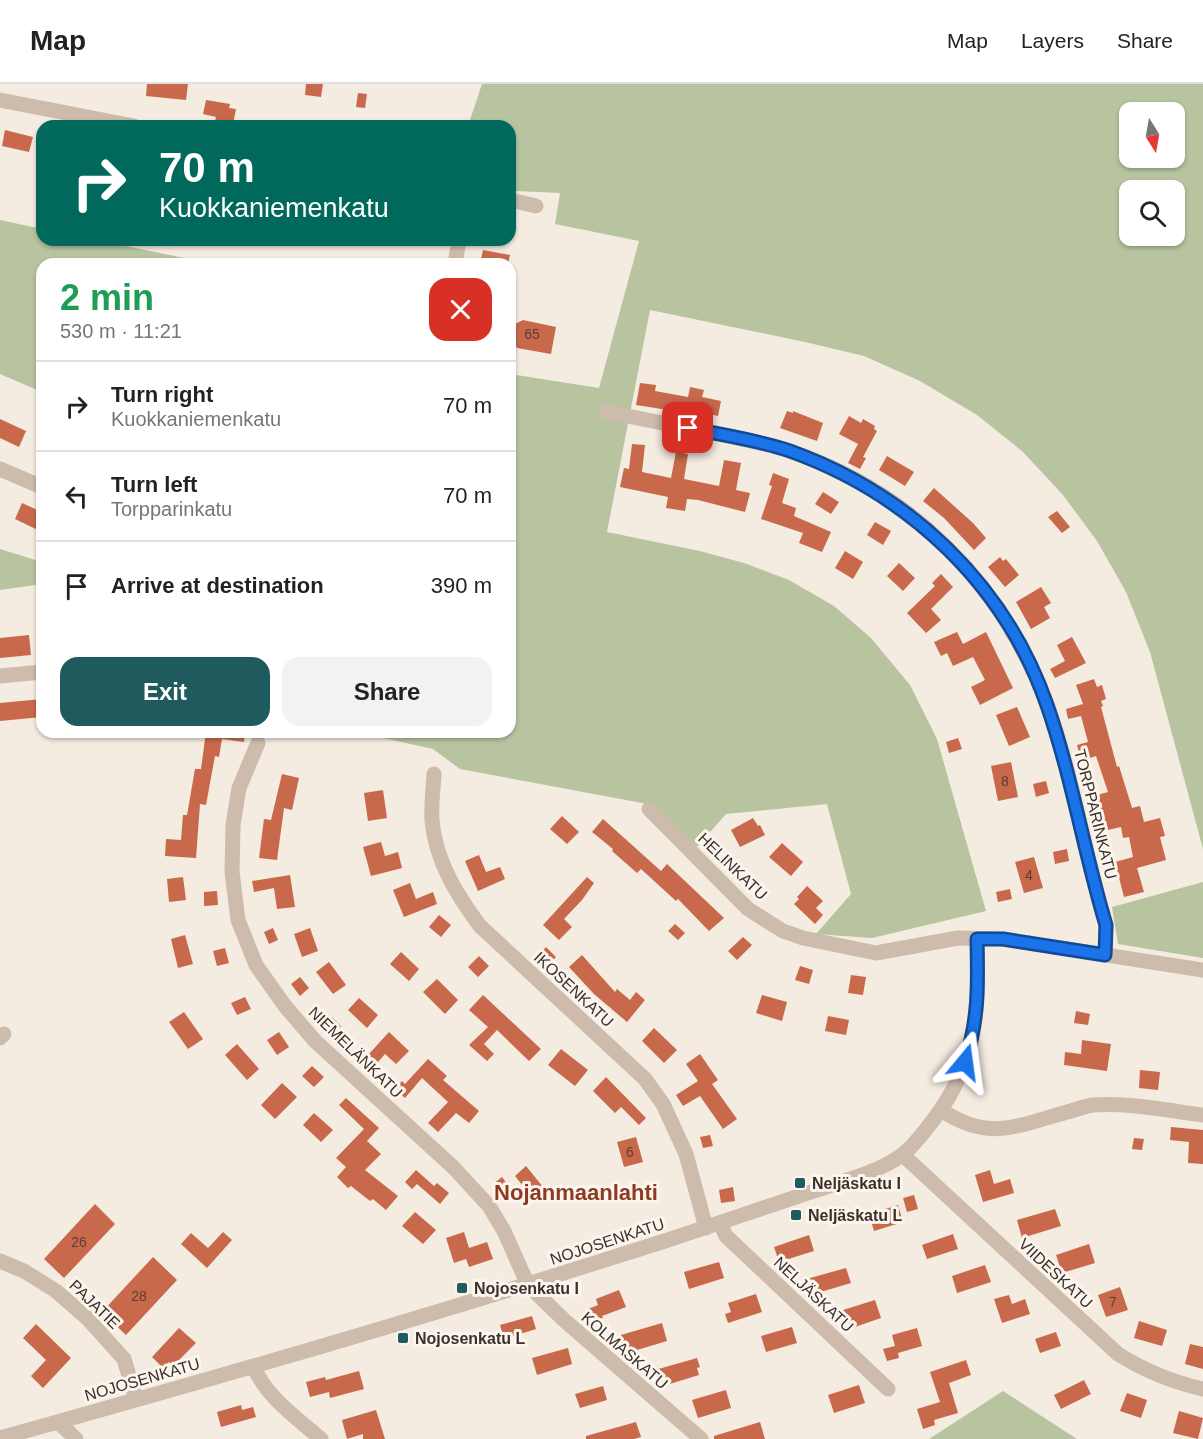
<!DOCTYPE html>
<html lang="en">
<head>
<meta charset="utf-8">
<style>
  body { margin:0; font-family:Helvetica,sans-serif; background:#f2f2f2; color:#222; height:100vh; display:flex; flex-direction:column; font-size:22px; white-space:nowrap }
  * { box-sizing:border-box; margin:0 }
  p { font-size:20px; color:#767676 }
  .icon { flex:none; width:33px; height:33px; fill:none; stroke:currentColor; stroke-width:2; stroke-linecap:round; stroke-linejoin:round }
  .map { position:relative; flex:1; overflow:hidden }
  .panel { position:absolute; left:36px; top:174px; width:480px; height:480px; display:flex; flex-direction:column; background:#fff; border-radius:18px; box-shadow:0 2px 4px #0004 }
  .panel>* { flex:none }
  .guide { position:absolute; left:36px; top:36px; width:480px; height:126px; border-radius:18px; box-shadow:0 2px 4px #0004; background:#00695c; color:#fff; overflow:hidden }
  .needle { width:39px; rotate:169deg }
  .fabs { position:absolute; left:1119px; top:18px; display:grid; gap:12px }
  .fabs a { display:grid; place-items:center; width:66px; height:66px; border-radius:12px; background:#fff; box-shadow:0 2px 4px #0004; font-size:30px }
  .pin { position:absolute; display:grid; place-items:center; width:51px; height:51px; color:#fff; margin:-26px; border-radius:12px; box-shadow:0 3px 9px #0006 }
  .me { position:absolute; width:66px; margin:-33px; rotate:16deg; stroke-linejoin:round; filter:drop-shadow(0 0 4px #0008) }
  .turn { display:flex; align-items:center; gap:21px; height:126px; padding:0 24px; font-size:27px }
  .turn .icon { width:78px; height:78px; stroke-width:2.5 }
  .turn b { display:block; font-size:42px; line-height:51px }
  .round { display:grid; place-items:center; flex:none; width:63px; height:63px; border-radius:18px; background:#f2f2f2 }
  .headline { display:flex; align-items:center; justify-content:space-between; height:102px; padding:0 24px }
  h1 { font-size:36px; font-weight:700; line-height:45px; color:#1e9e55 }
  .button { display:flex; gap:12px; margin-top:auto; padding:12px 24px }
  .button a { flex:1; height:69px; border-radius:18px; background:#1f5a5e; color:#fff; font-size:24px; font-weight:700; line-height:69px; text-align:center }
  .button a+a { background:#f2f2f2; color:#222 }
  ul { padding:0; list-style:none }
  li { display:flex; align-items:center; gap:18px; height:90px; padding:0 24px; border-top:2px solid #e0e0e0 }
  li div { flex:1 }
  li b { display:block; font-size:22px }
  li em { font-style:normal }
  header { display:flex; align-items:center; gap:36px; box-sizing:border-box; height:84px; padding:0 30px; background:#fff; border-bottom:2px solid #e0e0e0 }
  header strong { font-size:28px }
  nav { display:flex; gap:33px; margin-inline-start:auto; font-size:21px }
  .map>svg:first-child { display:block }
</style>
</head>
<body>
<header>
<strong>Map</strong>
<nav><a>Map</a><a>Layers</a><a>Share</a></nav>
</header>
<div class="map">
<svg width="1203" height="1355" viewBox="0 0 1203 1355">
  <rect width="100%" height="100%" fill="#f4ebe1"/>
  <path fill="#b8c4a0" fill-rule="evenodd" d="M482 0H1203V765L1150 568 1126 508 1097 457 1063 411 1022 367 977 331 920 297 864 272 805 258 650 226 607 448 700 467 744 479 789 496 834 522 871 554 910 601 937 655 986 827 872 854 816 850 851 810 827 720 726 730 697 763 653 721 460 685 433 665 356 648H510V290L599 304 639 157 555 140 560 109 516 107 510 102V42H468ZM1130 28H1174V74H1130ZM1130 106H1174V152H1130Z
    M0 136 42 145V156H97L213 180H42V308L0 290Z
    M0 465 42 478V500L0 506Z
    M1203 798V874L1118 860 1112 823Z
    M1003 1307 1077 1355H929Z"/>
  <path fill="#c8694b" d="M147 0H188L186 16 146 12Z
    M306 0H323L321 13 305 11Z
    M358 9 367 10 365 24 356 23Z
    M206 16 230 20 229 24 236 25 233 40 215 37 216 33 203 30Z
    M5 46 33 53 29 68 2 62Z
    M483 166 510 171 508 180H480Z
    M523 236 556 243 551 270 517 264 514 258H510V238L517 239Z
    M640 299 656 301 655 307 688 313 690 303 704 306 702 313 721 317 718 332 669 321 668 326 636 321Z
    M787 327 793 329V327L823 339 817 357 780 344Z
    M849 332 861 339 863 335 875 342 874 345 877 347 863 373 866 374 860 385 848 379 858 360 839 350Z
    M0 335 26 347 19 363 0 354Z
    M632 360 645 361 642 388 671 394 676 368 688 370 684 395 719 402 724 376 741 379 736 406 750 409 745 428 698 416 687 415 685 427 666 424 668 413 620 403 624 384 629 385Z
    M887 372 914 388 905 402 879 386Z
    M773 389 789 395 782 419 796 424 794 432 831 448 822 468 799 459 803 449 761 435 772 402 769 401Z
    M934 404 973 439 986 454 974 466 944 434 923 417Z
    M823 408 839 418 831 430 815 420Z
    M22 419 42 428V448L15 435Z
    M1057 427 1070 443 1062 449 1048 433Z
    M875 438 891 447 883 461 867 451Z
    M845 467 863 478 853 495 835 484Z
    M1000 473 1003 477 1006 475 1019 491 1005 503 988 483Z
    M899 479 915 494 903 507 887 492Z
    M941 490 953 503 931 525 941 536 926 549 907 529 935 502 932 499Z
    M1041 503 1051 519 1044 523 1050 534 1031 545 1016 518Z
    M957 548 963 560 986 548 1013 604 980 621 971 603 985 596 973 573 953 582 947 569 941 572 934 558Z
    M29 551 31 571 0 574V554Z
    M1072 553 1086 579 1055 594 1050 585 1065 577 1057 561Z
    M1094 595 1097 603 1102 601 1106 615 1101 617 1103 622 1101 623 1117 683 1119 682 1132 724 1140 722 1144 738 1160 734 1165 752 1160 753 1166 776 1137 784 1144 808 1124 813 1115 778 1133 773 1129 753 1123 754 1121 743 1099 748 1090 713 1108 708 1096 672 1081 677 1077 661 1088 658 1081 632 1068 635 1066 625 1083 620 1076 601Z
    M42 615V633L0 637V619Z
    M1017 623 1030 653 1009 662 996 631Z
    M206 648H245L244 658 222 655 219 673 215 672 206 721 200 720 196 774 165 772 166 755 181 756 183 731H187L195 685H201Z
    M958 654 962 665 949 669 946 658Z
    M1011 678 1018 713 998 717 991 682Z
    M282 690 299 694 292 726 284 724 277 776 259 774 264 735 271 736Z
    M1046 697 1049 709 1036 713 1033 700Z
    M383 706 387 734 368 737 364 709Z
    M562 732 579 748 567 760 550 745Z
    M753 734 758 742 760 741 765 751 740 763 731 746Z
    M603 735 661 787 667 780 724 834 709 847 678 815 676 817 641 785 637 789 612 767 613 765 592 748Z
    M713 752 723 764 714 771 705 759Z
    M381 758 385 772 398 768 402 784 371 792 363 763Z
    M782 759 803 778 791 792 769 773Z
    M1067 765 1069 777 1055 780 1053 768Z
    M479 771 486 788 500 783 505 795 478 807 465 777Z
    M1034 773 1043 804 1024 809 1015 778Z
    M290 791 295 823 277 825 274 804 254 808 252 797Z
    M183 793 186 816 169 818 167 795Z
    M587 793 594 799 582 816 564 835 572 843 559 856 543 841Z
    M410 799 416 815 433 808 437 820 404 833 393 806Z
    M807 802 823 817 816 824 823 831 815 840 794 820 799 815 797 813Z
    M1010 805 1012 815 998 818 996 808Z
    M217 807 218 821 204 822V808Z
    M439 831 451 841 441 853 429 843Z
    M675 840 685 849 678 856 668 847Z
    M273 844 278 856 269 860 264 848Z
    M310 844 318 867 302 873 294 850Z
    M185 851 193 880 178 884 171 855Z
    M743 853 752 861 737 876 728 867Z
    M546 863 556 873 549 880 539 871Z
    M225 864 229 879 217 882 213 867Z
    M401 868 419 885 409 897 390 880Z
    M582 871 615 908 617 905 630 916 636 908 645 916 627 938 594 910 569 883Z
    M479 872 489 882 478 893 468 883Z
    M329 878 346 901 333 910 316 888Z
    M800 882 813 886 809 900 795 896Z
    M851 891 866 893 863 911 848 909Z
    M300 893 309 904 300 912 291 900Z
    M437 895 458 916 445 930 423 908Z
    M483 911 541 965 529 977 497 946 484 960 494 970 487 977 469 961 488 943 469 926Z
    M762 911 787 918 782 937 756 929Z
    M245 913 251 925 237 931 231 919Z
    M359 914 378 931 367 944 348 926Z
    M1076 927 1090 930 1088 941 1074 939Z
    M184 928 203 955 188 965 169 938Z
    M828 932 849 936 846 951 825 947Z
    M332 933 341 942 334 950 325 941Z
    M654 944 677 966 664 979 642 957Z
    M279 948 289 963 277 971 267 956Z
    M389 948 409 967 396 980 385 970 371 986 359 974 366 967 369 970Z
    M1082 956 1111 960 1107 987 1064 981 1065 968 1081 970Z
    M237 960 259 985 247 996 225 971Z
    M561 965 588 986 575 1002 548 981Z
    M700 970 718 996 712 1000 737 1035 723 1045 700 1012 683 1022 676 1011 698 997 686 980Z
    M428 975 447 992 443 996 479 1027 469 1039 456 1029 438 1048 428 1039 448 1018 422 994 405 1014 395 1005 402 997 405 1000Z
    M312 982 324 993 314 1003 302 992Z
    M1140 986 1160 988 1158 1006 1139 1004Z
    M606 993 646 1034 639 1041 621 1023 615 1029 593 1007Z
    M282 999 297 1013 275 1035 261 1021Z
    M346 1014 379 1044 367 1057 381 1070 365 1086 398 1112 386 1126 373 1115 370 1117 351 1102 348 1104 337 1093 346 1083 336 1074 364 1045 339 1021Z
    M314 1029 333 1046 321 1058 303 1041Z
    M1171 1043 1203 1046V1080L1188 1079 1189 1058 1170 1056Z
    M710 1051 713 1062 703 1064 700 1053Z
    M636 1053 643 1078 624 1083 617 1058Z
    M1134 1054 1144 1055 1142 1066 1132 1065Z
    M526 1082 543 1103 531 1112 515 1092Z
    M416 1086 434 1102 437 1099 449 1109 440 1120 417 1100 412 1105 405 1098Z
    M990 1086 994 1100 1010 1095 1014 1109 983 1118 975 1091Z
    M502 1093 511 1105 502 1112 493 1100Z
    M733 1103 735 1117 721 1119 719 1106Z
    M914 1111 918 1125 907 1128 903 1114Z
    M95 1120 115 1140 64 1194 44 1175Z
    M898 1121 903 1138 874 1147 869 1130Z
    M1055 1125 1061 1142 1022 1154 1017 1136Z
    M415 1128 436 1146 423 1160 402 1142Z
    M223 1148 232 1156 207 1184 181 1160 191 1149 208 1164Z
    M464 1148 469 1164 487 1158 493 1175 469 1183 466 1175 454 1179 446 1154Z
    M953 1150 958 1165 927 1175 922 1161Z
    M809 1151 814 1167 779 1178 774 1163Z
    M1089 1160 1095 1179 1062 1189 1056 1171Z
    M153 1173 177 1196 126 1251 102 1228Z
    M719 1178 724 1194 689 1205 684 1188Z
    M985 1181 991 1198 957 1209 952 1192Z
    M846 1184 851 1199 814 1210 810 1194Z
    M1120 1203 1128 1226 1106 1233 1098 1211Z
    M619 1206 626 1223 602 1232 603 1234 592 1237 588 1225 598 1221 596 1215Z
    M756 1210 762 1228 728 1239 725 1230 731 1228 728 1219Z
    M1009 1211 1012 1220 1025 1215 1030 1230 1002 1239 994 1215Z
    M875 1216 881 1234 849 1245 843 1226Z
    M532 1232 536 1245 504 1255 500 1241Z
    M1139 1237 1167 1246 1162 1262 1134 1254Z
    M662 1239 667 1257 627 1269 621 1251Z
    M36 1240 71 1274 43 1304 31 1292 46 1276 23 1254Z
    M792 1243 797 1259 766 1268 761 1252Z
    M179 1244 196 1259 173 1282 169 1278 163 1284 152 1273Z
    M917 1244 922 1262 898 1269 899 1274 887 1277 883 1265 895 1262 892 1251Z
    M1056 1248 1061 1262 1040 1269 1035 1255Z
    M1190 1260 1203 1263V1285L1185 1280Z
    M568 1264 572 1280 537 1291 532 1274Z
    M697 1274 700 1283 697 1284 699 1291 660 1303 655 1286Z
    M966 1276 971 1291 949 1299 958 1329 934 1336 935 1341 923 1345 917 1325 940 1318 930 1288Z
    M359 1287 364 1305 330 1314 329 1308 310 1313 306 1298 325 1293 326 1296Z
    M1084 1296 1091 1310 1061 1325 1054 1311Z
    M859 1301 865 1319 834 1329 828 1311Z
    M603 1302 607 1316 580 1324 575 1310Z
    M726 1306 731 1324 698 1334 692 1316Z
    M1127 1309 1147 1316 1141 1334 1120 1327Z
    M241 1321 242 1326 253 1323 256 1333 221 1343 217 1328Z
    M376 1326 385 1355H363V1350L347 1355 342 1336Z
    M1179 1327 1203 1334 1198 1355 1173 1349Z
    M636 1338 641 1353 634 1355H586V1352Z
    M760 1338 765 1355H714V1352Z"/>
  <g fill="none" stroke-linecap="round" stroke-linejoin="round">
    <path stroke="#cdbbac" stroke-width="15" d="M0 16 134 42
      M510 116 536 122
      M455 180 459 156
      M607 328C644 335 681 343 718 350 742 355 766 359 789 367 911 407 1000 498 1046 618 1073 690 1083 767 1106 841L1105 871
      M0 385 42 403
      M0 592 42 588
      M258 659 239 704 233 741 232 788 238 836 256 881 285 922 315 957 453 1083 489 1122 504 1147 528 1201 564 1236 701 1355
      M434 690C433 706 431 722 432 737 436 777 456 810 480 842L645 995 663 1020 686 1070 706 1144
      M649 725 748 825 783 847 803 854 876 869 958 854 1003 855 1203 886
      M0 954 4 950
      M941 1026C989 1058 1016 1042 1067 1028 1075 1026 1085 1022 1093 1021 1126 1018 1170 1027 1203 1031
      M903 1071 1118 1270C1145 1287 1172 1298 1203 1305
      M720 1139 726 1152 888 1305
      M0 1177 24 1187 56 1207 87 1234 124 1275 136 1315
      M254 1283C266 1313 297 1334 321 1355
      M58 1338 76 1355
      M0 1354C224 1292 446 1227 668 1156 717 1140 765 1123 814 1107 843 1097 877 1089 902 1071 914 1062 925 1047 934 1035 978 977 979 925 977 855"/>
  </g>
  <g fill="none" stroke-linecap="round" stroke-linejoin="round">
    <defs>
      <path id="route" d="M688 344C722 351 758 356 790 367 909 410 1005 500 1047 621 1072 693 1084 768 1106 841L1105 871 1003 855H977C978 900 979 935 965 978"/>
    </defs>
    <use href="#route" stroke="#114b97" stroke-width="15"/>
    <use href="#route" stroke="#1a73e8" stroke-width="10"/>
  </g>
  <g fill="#1f5a5e" stroke="#fbf5ee" stroke-width="2">
    <rect x="794" y="1093" width="12" height="12" rx="3"/>
    <rect x="790" y="1125" width="12" height="12" rx="3"/>
    <rect x="456" y="1198" width="12" height="12" rx="3"/>
    <rect x="397" y="1248" width="12" height="12" rx="3"/>
  </g>
  <g text-anchor="middle" stroke-width="6" stroke-linejoin="round" paint-order="stroke">
    <g font-size="14" fill="#5e3e33">
      <text x="532" y="255">65</text>
      <text x="1005" y="702">8</text>
      <text x="1029" y="796">4</text>
      <text x="630" y="1073">6</text>
      <text x="79" y="1163">26</text>
      <text x="139" y="1217">28</text>
      <text x="1113" y="1223">7</text>
    </g>
    <g font-size="16" fill="#3b302b" stroke="#fbf5ee">
      <text transform="translate(1096 730) rotate(76)" y="6">TORPPARINKATU</text>
      <text transform="translate(733 782) rotate(44)" y="6">HELINKATU</text>
      <text transform="translate(574 905) rotate(43)" y="6">IKOSENKATU</text>
      <text transform="translate(356 968) rotate(44)" y="6">NIEMELÄNKATU</text>
      <text transform="translate(607 1157) rotate(-18)" y="6">NOJOSENKATU</text>
      <text transform="translate(1056 1189) rotate(43)" y="6">VIIDESKATU</text>
      <text transform="translate(814 1210) rotate(43)" y="6">NELJÄSKATU</text>
      <text transform="translate(95 1220) rotate(44)" y="6">PAJATIE</text>
      <text transform="translate(625 1266) rotate(41)" y="6">KOLMASKATU</text>
      <text transform="translate(142 1295) rotate(-16)" y="6">NOJOSENKATU</text>
    </g>
    <g font-size="16" font-weight="bold" fill="#3b302b" stroke="#fbf5ee" text-anchor="start">
      <text x="812" y="1105">Neljäskatu I</text>
      <text x="808" y="1137">Neljäskatu L</text>
      <text x="474" y="1210">Nojosenkatu I</text>
      <text x="415" y="1260">Nojosenkatu L</text>
    </g>
    <g font-size="22" font-weight="bold" fill="#8c3b22" stroke="#fbf5ee">
      <text x="576" y="1116">Nojanmaanlahti</text>
    </g>
  </g>
</svg>
<div class="fabs">
<a><svg class="needle" viewBox="-14 -14 28 28"><path d="M0-13l5 13h-10z" fill="#e53935"/><path d="M0 13l5-13h-10z" fill="#767676"/></svg></a>
<a><svg class="icon" aria-label="search" viewBox="0 0 24 24"><circle cx="10" cy="10" r="6"/><path d="M15 15l6 6"/></svg></a>
</div>
<div class="pin" style="left:688px;top:344px;background:#d93025"><svg class="icon" aria-label="arrive" viewBox="0 0 24 24"><path d="M6 21V4h12l-3 4 3 4H6"/></svg></div>
<svg class="me" style="left:965px;top:978px" viewBox="-20 -20 40 40"><path d="M0-17L14 15 0 8-14 15z" fill="#1a73e8" stroke="#fff" stroke-width="4"/></svg>
<div class="guide">
<div class="turn"><svg class="icon" aria-label="right" viewBox="0 0 24 24"><path d="M7 20v-9h11M14 6l5 5-5 5"/></svg><div><b>70 m</b>Kuokkaniemenkatu</div></div>
</div>
<section class="panel">
<div class="headline"><div><h1>2 min</h1><p>530 m · 11:21</p></div><a class="round" style="background:#d93025;color:#fff"><svg class="icon" aria-label="close" viewBox="0 0 24 24"><path d="M6 6l12 12M18 6L6 18"/></svg></a></div>
<ul>
<li><svg class="icon" aria-label="right" viewBox="0 0 24 24"><path d="M7 20v-9h11M14 6l5 5-5 5"/></svg><div><b>Turn right</b><p>Kuokkaniemenkatu</p></div><em>70 m</em></li>
<li><svg class="icon" aria-label="left" viewBox="0 0 24 24"><path d="M17 20v-9H6M10 6l-5 5 5 5"/></svg><div><b>Turn left</b><p>Torpparinkatu</p></div><em>70 m</em></li>
<li><svg class="icon" aria-label="arrive" viewBox="0 0 24 24"><path d="M6 21V4h12l-3 4 3 4H6"/></svg><div><b>Arrive at destination</b></div><em>390 m</em></li>
</ul>
<div class="button"><a>Exit</a><a>Share</a></div>
</section>
</div>
</body>
</html>
